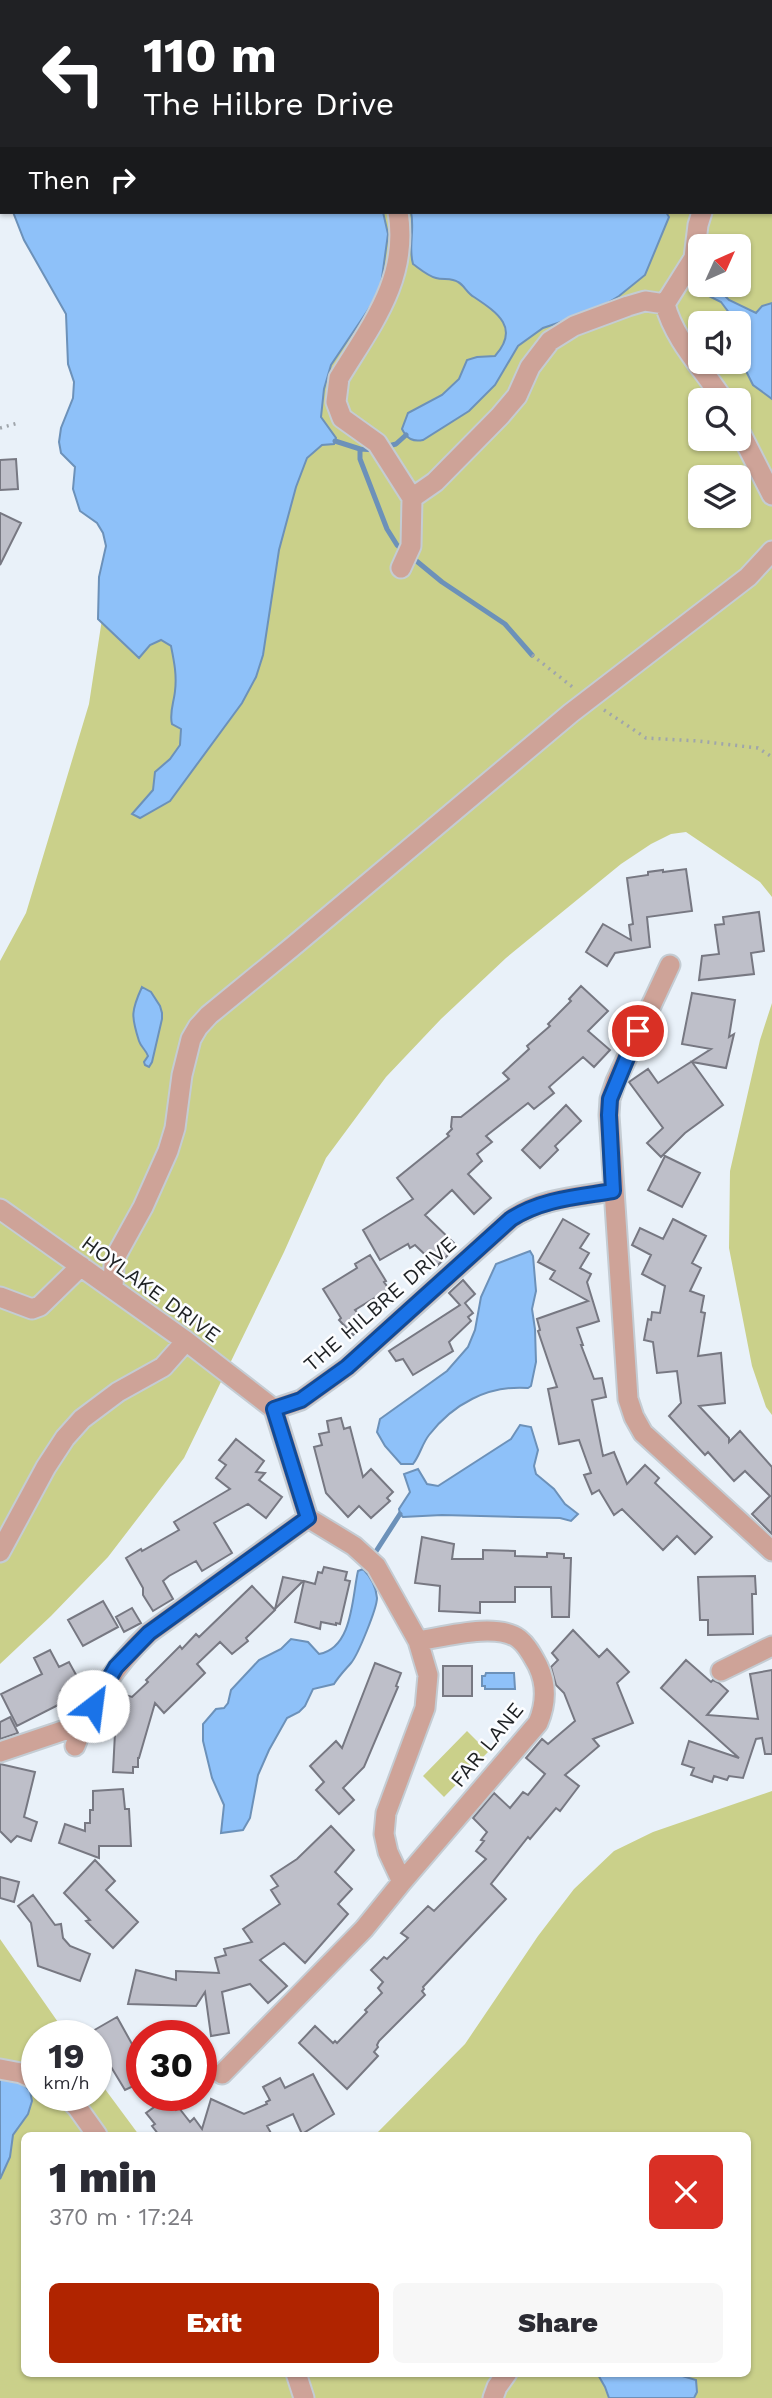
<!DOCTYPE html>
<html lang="en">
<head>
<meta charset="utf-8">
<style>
  body { margin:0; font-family:"Work Sans",sans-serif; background:#f7f7f7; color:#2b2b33; height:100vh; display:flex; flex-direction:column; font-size:26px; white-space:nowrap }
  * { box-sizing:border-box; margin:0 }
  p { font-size:23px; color:#7c7c81 }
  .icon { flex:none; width:38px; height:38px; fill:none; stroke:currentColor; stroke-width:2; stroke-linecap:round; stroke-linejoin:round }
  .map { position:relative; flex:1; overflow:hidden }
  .sheet { position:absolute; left:21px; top:2132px; width:730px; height:245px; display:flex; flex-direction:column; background:#fff; border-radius:10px; box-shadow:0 2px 5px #0004 }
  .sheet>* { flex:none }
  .hud { position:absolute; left:0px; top:0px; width:774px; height:214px; box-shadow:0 2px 5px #0004; background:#202124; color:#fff; overflow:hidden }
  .needle { width:46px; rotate:45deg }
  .fabs { position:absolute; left:688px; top:234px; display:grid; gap:14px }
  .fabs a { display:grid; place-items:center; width:63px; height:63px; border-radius:10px; background:#fff; box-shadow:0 2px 5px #0004; font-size:35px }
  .speed { position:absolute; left:21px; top:2020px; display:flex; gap:14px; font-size:35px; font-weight:700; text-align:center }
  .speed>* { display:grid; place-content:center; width:91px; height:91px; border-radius:50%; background:#fff; box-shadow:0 2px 5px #0004; line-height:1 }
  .speed small { font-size:18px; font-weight:400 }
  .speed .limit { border:10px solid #d22; background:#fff; color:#111 }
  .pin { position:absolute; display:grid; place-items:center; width:60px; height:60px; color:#fff; margin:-30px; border:4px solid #fff; border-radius:50%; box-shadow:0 2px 7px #0007 }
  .me { position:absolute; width:77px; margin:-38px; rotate:30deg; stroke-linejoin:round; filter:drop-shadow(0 0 5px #0008) }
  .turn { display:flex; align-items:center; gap:24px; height:147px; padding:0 28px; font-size:32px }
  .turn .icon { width:91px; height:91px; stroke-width:2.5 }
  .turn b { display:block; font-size:49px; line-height:60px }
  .then { display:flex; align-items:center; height:66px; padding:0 28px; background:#0003; gap:14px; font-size:26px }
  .round { display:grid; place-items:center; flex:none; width:74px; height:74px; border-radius:10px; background:#f7f7f7 }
  .head { display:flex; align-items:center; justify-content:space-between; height:119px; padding:0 28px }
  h1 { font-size:42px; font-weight:800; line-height:52px }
  .action { display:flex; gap:14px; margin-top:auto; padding:14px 28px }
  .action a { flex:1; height:80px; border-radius:10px; background:#b02400; color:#fff; font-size:28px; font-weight:800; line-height:80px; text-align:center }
  .action a+a { background:#f7f7f7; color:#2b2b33 }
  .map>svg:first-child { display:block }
</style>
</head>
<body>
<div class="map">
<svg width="772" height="2398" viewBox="0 0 772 2398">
  <rect width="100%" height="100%" fill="#e9f1f9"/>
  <path fill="#cad08a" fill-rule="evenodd" d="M445 0H772V897L760 882 686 832 671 834 651 844 621 864 506 958 441 1019 386 1077 326 1158 284 1252 184 1458 108 1557 51 1616 0 1664V961L26 913 89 704 129 443 201 212H772V2H442ZM700 247H738V285H700ZM700 324H738V362H700ZM700 401H738V439H700ZM700 478H738V516H700Z
    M772 1003V1415L766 1407 752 1366 729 1248 730 1171 760 1040Z
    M467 1731 488 1752 444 1797 423 1776Z
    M772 1791V2398H0V1939L67 2035H37V2095H96V2077L139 2135H24V2373H747V2135H375L465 2044 538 1936 574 1889 614 1851 653 1832Z"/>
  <path fill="#8ec1f9" stroke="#6c91b9" stroke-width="2" d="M0 0H425L423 2H2V158L0 161Z
    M482 0H679V2H480Z
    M13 212H383L388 234 381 285 372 304 331 365 324 389 321 417 336 438 334 444 322 445 307 458 296 487 279 550 263 655 256 677 242 703 170 801 140 818 132 814 153 790 155 772 170 759 180 745 181 729 172 724C169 713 174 702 175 691 177 675 174 661 171 646L161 640 150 645 139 658 98 619 99 577 106 546 103 533 97 523 80 511 73 489 75 467 61 453 59 442 61 428 73 398 74 382 68 364 66 314 24 240Z
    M411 212H666L669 217 645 275 619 296 594 311 543 328 518 346 495 385 469 411 423 440C413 442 407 439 402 429L408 413 442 395 459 379 467 360 477 357 495 356C520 328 498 313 474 297 467 293 464 285 458 282 452 278 443 280 436 278 428 276 420 269 413 264 408 247 415 230 411 212Z
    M700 280V285H714L729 300 756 313 762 306 772 303V399L753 385 743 365 739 347 742 335 748 325 733 318 721 302 699 291 697 283Z
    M142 987 151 992 160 1006 162 1013V1019L152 1062 149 1067 145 1065 144 1062 148 1056C146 1050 141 1047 139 1041 131 1016 131 1011 142 987Z
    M530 1251 533 1256 536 1291 532 1309 535 1329 536 1362 531 1386 528 1388C488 1385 453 1404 429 1435 422 1444 420 1455 413 1464H401L385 1446 377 1432 380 1419 447 1371 468 1347 475 1330 481 1297 496 1264Z
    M520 1425 531 1427 538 1450 534 1466 536 1474 554 1489 565 1504 578 1514 571 1521 560 1518 442 1515 403 1517 400 1514 399 1509 410 1492 404 1474 418 1469 427 1484 438 1486 511 1439Z
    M363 1569C371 1577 376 1586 377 1598 377 1608 358 1655 351 1663 344 1671 339 1676 334 1684L313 1689 305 1706 299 1712 287 1718 269 1750 258 1775 250 1818 243 1830 221 1833 224 1805 212 1778 203 1741V1724L216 1709 224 1708 228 1703 231 1690 259 1660 281 1649 291 1639 308 1642 319 1654C353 1648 352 1597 358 1571Z
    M486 1673H514L515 1689H485V1686H482V1676H485Z
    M0 2077 21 2081 30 2091 32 2101 28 2114 13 2135 10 2157 0 2179Z
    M597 2373H672L696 2380 697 2392 694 2398H609L605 2387Z"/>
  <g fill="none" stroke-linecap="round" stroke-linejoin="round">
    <path stroke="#6c91b9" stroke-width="5" d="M335 441 360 449 376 450
      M385 447 396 444 406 435
      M360 449V459L387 529 397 545 442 582 505 624 532 655
      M373 1556 400 1514"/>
  </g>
  <path fill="#bebfc9" stroke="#777882" stroke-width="2" d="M16 459 18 489 0 490V460Z
    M0 513 21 523 0 565Z
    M686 869 692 911 647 917 650 947 615 953 607 966 586 952 603 924 631 940 629 925 633 924 627 878 648 875V872L663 870V872Z
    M759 912 764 951 751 953 754 974 699 980 702 956 719 954 715 925 724 924 723 917Z
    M581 986 608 1011 588 1031 610 1050 594 1067 583 1057 549 1087 554 1093 534 1109 528 1103 486 1136 492 1142 477 1154 482 1161 468 1174 491 1198 474 1214 452 1190 425 1215 457 1246 437 1266 415 1245 410 1248 408 1244 380 1260 363 1230 413 1199 397 1178 449 1136 447 1134 452 1129 451 1127 452 1117H461L509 1079 503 1073 529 1049 527 1046 550 1026 548 1024 571 1001 569 999Z
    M692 993 735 1000 729 1037 734 1034 726 1068 692 1062 723 1105 685 1133 661 1157 647 1143 663 1128 629 1082 648 1069 658 1083 711 1049 682 1044Z
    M566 1105 581 1121 555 1146 558 1150 540 1168 522 1150Z
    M665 1156 700 1173 682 1207 648 1190Z
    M563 1219 589 1234 580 1248 589 1253 580 1268 591 1274 587 1282 599 1321 577 1328 583 1345H581L594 1379 602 1378 606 1397 592 1400 603 1456 614 1452 627 1484 645 1465 659 1478 655 1483 712 1537 695 1554 677 1536 663 1550 622 1509 614 1515 599 1490 592 1494 584 1475 591 1473 579 1440 559 1444 548 1389 557 1387 538 1331 540 1330 537 1319 588 1301 550 1279 555 1271 538 1262Z
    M673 1219 706 1236 692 1263 701 1268 690 1291 704 1296 701 1312 705 1313 698 1356 721 1353 725 1403 699 1406 729 1438V1442L740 1431 772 1467V1534L752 1514 770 1496 745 1471 734 1481 708 1452 705 1455 669 1416 681 1403 677 1371 657 1373 653 1342 644 1340 648 1319 651 1320 652 1312 660 1313 665 1286 642 1274 651 1255 632 1245 640 1228 663 1239Z
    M370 1255 386 1281 384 1282 389 1289 355 1310 367 1323 353 1335 339 1320 341 1318 323 1289 357 1268 355 1264Z
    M463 1280 475 1294 465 1303 473 1313 468 1317 471 1321 449 1342 453 1351 413 1375 403 1359 396 1361 389 1351 460 1305 449 1293Z
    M341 1418 344 1429 350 1427 363 1477 371 1469 393 1492 387 1498 390 1501 371 1518 359 1506 348 1517 326 1493 314 1447 322 1445 319 1434 329 1432 327 1421Z
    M236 1439 264 1461 256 1472 265 1473 259 1480 282 1497 266 1518 248 1504 214 1523 232 1553 202 1571 196 1561 169 1576 163 1581 173 1599 153 1611 143 1595V1588L126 1558 141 1549 142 1551 179 1530 174 1522 230 1489 216 1478 226 1465 219 1460Z
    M422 1537 454 1544 452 1559H483V1550L515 1551V1556L547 1557V1553L564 1554V1558H571L569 1617H552L551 1587H515V1602H480V1613L439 1611 440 1586 415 1583Z
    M324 1567 347 1572 345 1580 350 1581 340 1624 336 1623V1625L321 1622 320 1629 295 1622 304 1581 315 1584 318 1572 322 1573Z
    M755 1576 756 1594H752L753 1634 708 1635V1620H700L698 1577Z
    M283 1577 303 1581 275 1609Z
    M252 1586 275 1610 246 1638 248 1641 232 1654 220 1642 197 1664 205 1673 164 1713 155 1703 139 1758H138V1767H133V1773L113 1772 116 1713 108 1711 115 1692 132 1697 148 1682 146 1680 180 1646 182 1649 196 1634 199 1637Z
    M103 1601 118 1627 83 1646 68 1620Z
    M132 1608 141 1623 124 1632 116 1617Z
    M573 1630 599 1657 607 1649 629 1672 617 1683 633 1723 593 1739 599 1746 565 1775 579 1786 560 1811 556 1808 530 1839 528 1837 491 1884 506 1899 423 1987 424 1989 422 1991 425 1995 379 2041 377 2045 378 2047 374 2052 378 2056 347 2089 299 2043 315 2026 333 2043 335 2041 337 2043 367 2012 365 2010 382 1993 378 1988 383 1982 371 1970 384 1957 387 1959 408 1938 401 1933 428 1906 434 1911 486 1859 476 1851 484 1841 481 1840 487 1832 473 1818 494 1793 510 1808 523 1792 528 1795 545 1774 526 1758 542 1739 548 1744 575 1721 564 1693 556 1685 551 1667 558 1660 552 1653Z
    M50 1650 59 1667 69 1662 80 1682 61 1691 66 1701 17 1726 1 1694 42 1674 34 1658Z
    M686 1660 711 1682 713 1680 719 1683 728 1691 707 1715 758 1719 750 1674 772 1670V1754H765L762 1738 756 1739 743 1778 729 1776 727 1780 714 1776 712 1782 691 1775 694 1768 682 1764 689 1741 739 1758 661 1688Z
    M375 1663 401 1673 396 1686 398 1687 364 1767 343 1788 354 1800 339 1814 316 1790 324 1782 310 1766 336 1741 342 1748Z
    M443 1666H472V1696H443Z
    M10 1717 18 1733 0 1739V1722Z
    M0 1764 35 1772 24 1817 37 1822 31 1841 17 1836 11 1842 0 1831Z
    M123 1789 125 1809H129L131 1846H99V1858L59 1843 65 1824 85 1831V1823H90V1810H93V1791Z
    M331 1826 354 1850 335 1872 352 1889 338 1904 348 1914 305 1963 284 1943 260 1960 287 1986 276 1996 268 2003 250 1984 222 1992 229 2033 211 2036 205 1992 196 2006 128 2004 136 1970 176 1980V1971L219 1973 215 1958 226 1955 224 1949 252 1942 243 1929 280 1904 271 1890 278 1886 271 1876 297 1859Z
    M95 1860 115 1881 106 1890 138 1922 113 1948 86 1921 90 1920 64 1893Z
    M0 1877 19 1882 14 1902 0 1898Z
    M33 1895 55 1925 61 1924 63 1938 70 1946 90 1954 80 1981 38 1966 31 1923 18 1906Z
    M117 2017 142 2062V2082L125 2090 96 2042V2035H93L91 2032Z
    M313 2074 334 2114 302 2134 293 2114 267 2126 272 2135H159L152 2126 155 2124 146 2113 167 2098 176 2110 179 2108 190 2122 194 2118 202 2129 211 2099 244 2114 267 2104 266 2102 270 2100 263 2087 280 2078 285 2088Z"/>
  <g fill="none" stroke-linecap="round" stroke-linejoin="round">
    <defs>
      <path id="minor" d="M398 212C409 278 372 324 339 378L336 402 342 418 377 443 412 498 411 546 401 568
        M702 212 698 225 694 258 665 304C674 340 705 371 724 401
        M738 428 772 495
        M412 498 435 482 500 416 517 396 530 367 550 341 574 326 628 306 645 301 665 304
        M670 965 616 1081 610 1099 609 1115 628 1399 634 1417 643 1433 772 1551
        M0 1209 186 1341 274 1409
        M113 1289 114 1265 117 1254 143 1207 168 1151 175 1128 182 1075 191 1039 198 1027 209 1015 291 948 571 713 748 577 772 551
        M0 1297 32 1309 40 1306 81 1266
        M274 1409 301 1400 347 1367 511 1219C542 1198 577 1197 613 1191
        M0 1552 46 1467 65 1438 82 1419 118 1392 163 1367 186 1341
        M721 1671 772 1646
        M75 1746C91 1701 115 1665 149 1633L308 1518 274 1409
        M0 1752 83 1724
        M402 1882 538 1723C546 1704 547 1685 538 1666 533 1657 528 1646 519 1639 497 1622 444 1637 418 1641
        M0 2069 21 2073 37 2080
        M222 2074 364 1929 402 1882 388 1852 384 1834 386 1813 425 1708 428 1675 418 1641 376 1566 354 1546 308 1518
        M65 2095 77 2107 97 2135
        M296 2373 304 2398
        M493 2398 497 2387 507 2373"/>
    </defs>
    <use href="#minor" stroke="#c4ccd3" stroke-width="23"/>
    <path stroke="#9fa5ab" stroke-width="3.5" stroke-dasharray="2 5" stroke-linecap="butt" d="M0 174 2 170
      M0 428 18 423
      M532 655 575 689
      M604 710 646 738 698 741 758 748 772 757"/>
    <use href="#minor" stroke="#cea398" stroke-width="19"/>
  </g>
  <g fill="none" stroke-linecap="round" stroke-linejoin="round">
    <defs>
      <path id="route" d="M93 1706 116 1667 149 1633 308 1518 274 1409 301 1400 347 1367 511 1219C542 1199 577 1197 613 1191L609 1115 610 1099 638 1031"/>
    </defs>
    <use href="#route" stroke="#114b97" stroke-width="18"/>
    <use href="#route" stroke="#1a73e8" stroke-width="12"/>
  </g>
  <g text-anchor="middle" stroke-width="5" stroke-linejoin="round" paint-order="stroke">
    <g font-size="21" fill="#1e2124" stroke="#fcfdff">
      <text transform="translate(151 1289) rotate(36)" y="7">HOYLAKE DRIVE</text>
      <text transform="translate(380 1304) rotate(-41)" y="7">THE HILBRE DRIVE</text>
      <text transform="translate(487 1745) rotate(-51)" y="7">FAR LANE</text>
    </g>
  </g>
</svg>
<div class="fabs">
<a><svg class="needle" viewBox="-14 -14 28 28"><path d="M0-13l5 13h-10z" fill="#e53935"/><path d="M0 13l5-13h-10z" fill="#7c7c81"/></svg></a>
<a><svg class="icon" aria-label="sound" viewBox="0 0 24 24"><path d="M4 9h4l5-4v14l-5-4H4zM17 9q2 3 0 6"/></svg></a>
<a><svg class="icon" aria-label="search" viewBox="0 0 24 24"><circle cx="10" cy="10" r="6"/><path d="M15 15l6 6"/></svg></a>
<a><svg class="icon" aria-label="layers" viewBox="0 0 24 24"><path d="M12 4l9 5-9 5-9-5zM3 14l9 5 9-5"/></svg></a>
</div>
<div class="speed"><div>19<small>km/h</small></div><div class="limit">30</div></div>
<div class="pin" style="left:638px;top:1031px;background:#d93025"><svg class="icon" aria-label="arrive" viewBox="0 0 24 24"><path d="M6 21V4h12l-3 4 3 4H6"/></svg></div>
<svg class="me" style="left:93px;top:1706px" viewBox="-20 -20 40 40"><circle r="19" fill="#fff"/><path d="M0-13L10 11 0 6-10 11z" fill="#1a73e8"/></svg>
<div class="hud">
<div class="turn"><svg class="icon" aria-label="left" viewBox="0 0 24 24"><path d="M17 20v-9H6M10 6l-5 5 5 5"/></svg><div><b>110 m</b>The Hilbre Drive</div></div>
<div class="then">Then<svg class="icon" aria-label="right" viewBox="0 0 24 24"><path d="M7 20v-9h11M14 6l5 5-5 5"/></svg></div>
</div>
<section class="sheet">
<div class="head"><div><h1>1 min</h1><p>370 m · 17:24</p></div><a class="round" style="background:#d93025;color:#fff"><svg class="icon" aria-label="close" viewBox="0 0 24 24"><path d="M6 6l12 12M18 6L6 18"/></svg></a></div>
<div class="action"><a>Exit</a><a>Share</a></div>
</section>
</div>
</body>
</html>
